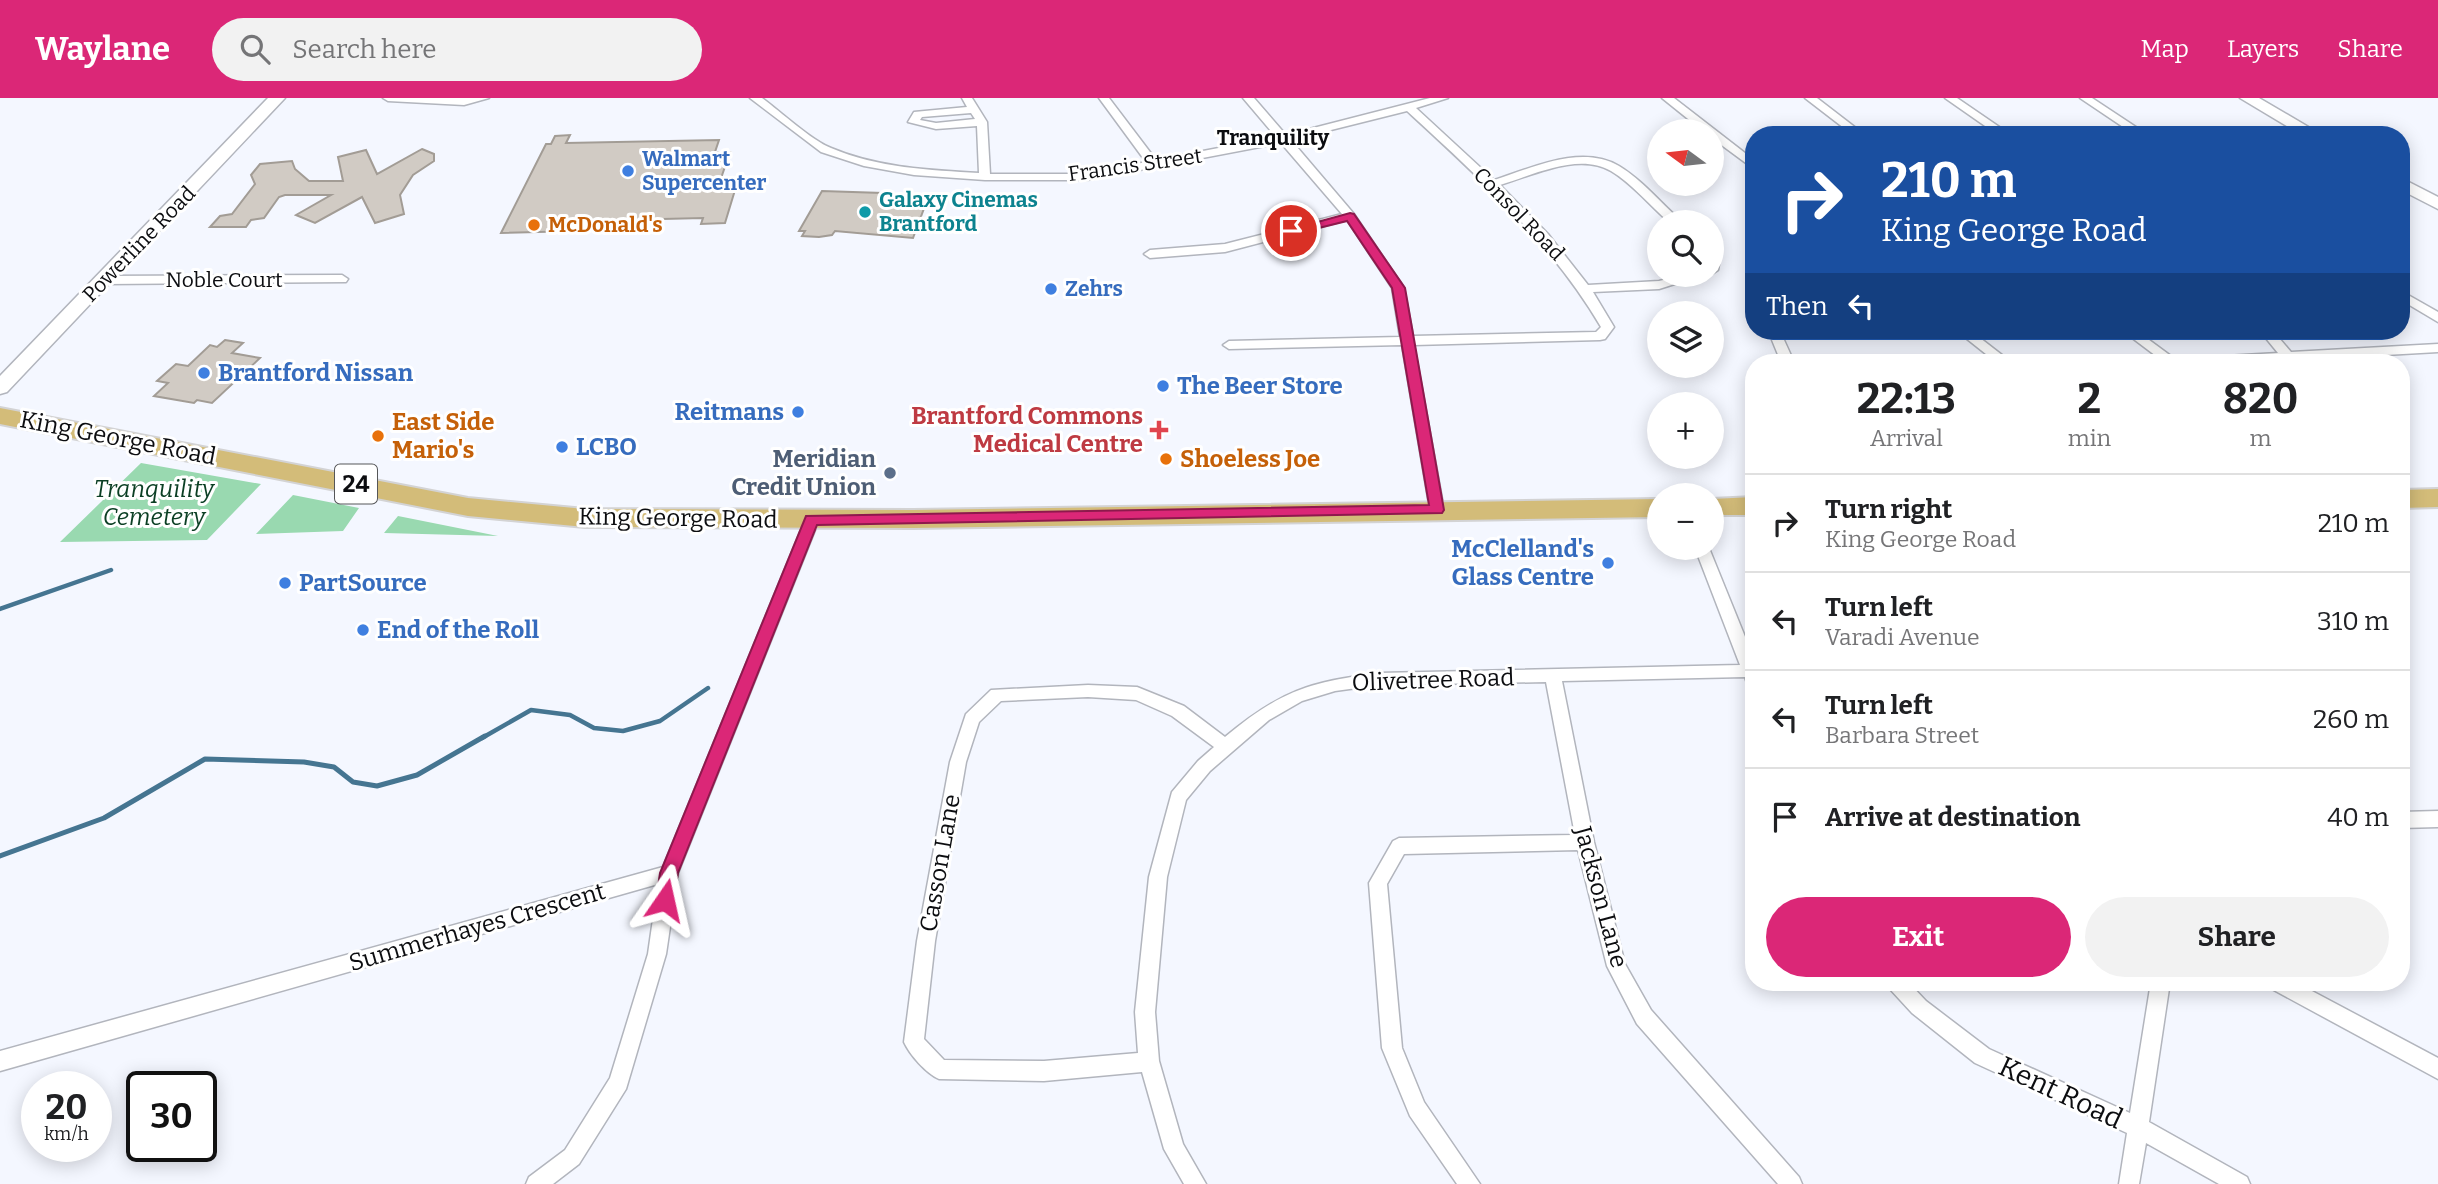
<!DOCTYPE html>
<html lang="en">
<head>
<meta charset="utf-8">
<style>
  body { margin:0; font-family:Bitter,serif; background:#f2f2f2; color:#202124; height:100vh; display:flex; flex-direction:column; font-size:26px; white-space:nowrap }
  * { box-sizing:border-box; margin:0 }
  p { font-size:23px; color:#757577 }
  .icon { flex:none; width:38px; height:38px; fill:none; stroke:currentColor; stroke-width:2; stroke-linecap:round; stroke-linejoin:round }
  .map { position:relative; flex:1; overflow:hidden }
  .panel { position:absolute; left:1745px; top:256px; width:665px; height:637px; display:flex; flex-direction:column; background:#fff; border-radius:28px; box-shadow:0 4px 18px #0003 }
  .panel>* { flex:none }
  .top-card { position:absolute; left:1745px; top:28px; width:665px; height:214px; border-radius:28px; box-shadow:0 4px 18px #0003; background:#1a4fa0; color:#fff; overflow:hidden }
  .needle { width:46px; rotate:285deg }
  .controls { position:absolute; left:1647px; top:21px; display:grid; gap:14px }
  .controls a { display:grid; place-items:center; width:77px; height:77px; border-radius:50%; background:#fff; box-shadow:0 4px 18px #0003; font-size:35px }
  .speed { position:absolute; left:21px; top:973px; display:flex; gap:14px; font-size:35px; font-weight:700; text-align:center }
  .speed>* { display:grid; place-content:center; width:91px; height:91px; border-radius:50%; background:#fff; box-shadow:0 4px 18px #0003; line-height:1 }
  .speed small { font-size:18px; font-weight:400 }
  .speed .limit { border:4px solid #111; border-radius:10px; background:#fff; color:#111 }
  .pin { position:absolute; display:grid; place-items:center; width:60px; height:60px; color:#fff; margin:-30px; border:4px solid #fff; border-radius:50%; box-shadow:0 2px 7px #0007 }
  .me { position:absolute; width:77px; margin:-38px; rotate:11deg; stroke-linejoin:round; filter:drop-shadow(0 0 5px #0008) }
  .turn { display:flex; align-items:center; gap:24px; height:147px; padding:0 21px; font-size:32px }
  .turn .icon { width:91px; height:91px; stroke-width:2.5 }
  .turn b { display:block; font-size:49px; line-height:60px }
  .then { display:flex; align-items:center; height:66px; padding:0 21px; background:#0003; gap:14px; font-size:26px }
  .eta { display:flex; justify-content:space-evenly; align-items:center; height:119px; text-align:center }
  .eta b { font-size:42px; font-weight:700; line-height:49px }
  .action { display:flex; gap:14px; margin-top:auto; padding:14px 21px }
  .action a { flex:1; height:80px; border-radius:42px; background:#db2777; color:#fff; font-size:28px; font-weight:700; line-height:80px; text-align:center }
  .action a+a { background:#f2f2f2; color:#202124 }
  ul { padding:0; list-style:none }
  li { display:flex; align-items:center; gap:21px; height:98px; padding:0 21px; border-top:2px solid #e0e0e0 }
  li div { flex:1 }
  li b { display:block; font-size:26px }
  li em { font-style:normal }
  header { display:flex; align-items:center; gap:42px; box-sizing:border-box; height:98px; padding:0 35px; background:#db2777; color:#fff }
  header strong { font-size:33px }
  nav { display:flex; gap:38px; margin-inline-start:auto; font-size:24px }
  .search { width:490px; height:63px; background:#f2f2f2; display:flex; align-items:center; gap:18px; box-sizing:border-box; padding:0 24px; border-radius:38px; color:#757577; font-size:26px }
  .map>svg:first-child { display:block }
</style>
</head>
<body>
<header>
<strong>Waylane</strong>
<div class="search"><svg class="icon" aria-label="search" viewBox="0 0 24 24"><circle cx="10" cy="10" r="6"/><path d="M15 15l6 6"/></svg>Search here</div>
<nav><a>Map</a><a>Layers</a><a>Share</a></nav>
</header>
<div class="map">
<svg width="2438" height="1086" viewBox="0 0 2438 1086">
  <rect width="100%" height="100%" fill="#f4f7ff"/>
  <path fill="#99d9b0" d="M141 365 261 386 207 442 60 444Z
    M293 397 359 410 343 433 256 436Z
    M398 418 498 438 384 435Z"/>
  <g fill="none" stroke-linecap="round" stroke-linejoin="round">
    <path stroke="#457591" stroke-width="4.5" d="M0 511 111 472
      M482 640 531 612 570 617 594 630 623 633 660 623 708 590"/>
    <path stroke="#457591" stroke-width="5" d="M0 758 104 720 205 661 304 664 334 669 353 684 377 688 417 677 485 638"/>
  </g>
  <path fill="#d1cbc4" stroke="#a29c95" stroke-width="2" d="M570 37 566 45 719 42 715 54H730L717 92H735L725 125 701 126 703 120 621 122 617 132 501 135 546 46H551L555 38Z
    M422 51 434 56V63L413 77 400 97 404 116 375 125 362 99 315 125 296 117 331 97H285L279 99 264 120 251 122 246 129H210L220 118 232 116 255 86 251 77 260 66 292 63 295 71 309 83H343L338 59 366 52 377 76Z
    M822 93 882 95 880 99 926 105 913 140 835 133 832 137 819 139 802 138 805 133H799Z
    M225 242 243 245 232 255 260 260 212 305 197 302 194 305 154 298 168 285 157 283 176 266 188 268 210 247 217 249Z"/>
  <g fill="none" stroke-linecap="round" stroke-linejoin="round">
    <defs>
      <path id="minor" d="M383 0H489L464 7 388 3Z
        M750 0H762C781 14 811 42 831 50 878 70 930 72 979 75L977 28 936 31 908 24 914 14 967 9 962 0H972L987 24 990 76H1087L1146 64 1099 0H1109L1156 62 1276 39 1243 0H1254L1286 37 1430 0H1448L1416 10 1494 82C1532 70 1581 46 1619 68 1642 82 1660 104 1680 122L1682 124H1669C1650 108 1633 86 1611 73 1579 54 1533 77 1500 87L1548 136 1588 187 1659 183 1684 177H1703L1659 191 1593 194 1614 229 1605 241 1600 242 1414 247 1444 412 1437 417 1430 412 1402 247 1229 251 1223 247 1229 243 1400 239 1392 190 1347 122 1225 154 1150 160 1144 156 1150 152 1225 146 1342 116 1281 45 1087 82H985L914 77 864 68 821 54ZM1407 13C1479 79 1551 144 1601 229L1596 234 1413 238 1404 190 1354 116 1291 42ZM971 15 975 21 936 25 920 22 922 19Z
        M1662 0H1674L1754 62V71L1712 40V33H1703Z
        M1805 0H1817L1865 37H1853Z
        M1945 0H1957L2011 37H1998Z
        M2080 0H2092L2148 37H2135Z
        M1712 153 1720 160 1718 172 1712 176Z
        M342 177 348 181 346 184 106 186 100 182 106 178Z
        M2401 193 2438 214V224L2401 202Z
        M1957 233H1971L2011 264H1996Z
        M2123 233H2137L2179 264H2164Z
        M2260 233H2273L2291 254 2438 246V254L2298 262V264H2184L2191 260 2278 255Z
        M1778 238 1784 242 1794 264H1781L1772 242Z
        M812 417 819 422 678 775 666 856 626 991 579 1066 553 1086H526L529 1079 565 1052 610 980 648 856 658 786 0 973V953L663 769 805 422Z
        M1695 450H1709L1754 561V586L1747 585 1745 579 1562 583 1594 744 1625 866 1651 912 1799 1079 1802 1086H1778L1637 926 1607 868 1578 752 1404 756 1387 786 1402 950 1424 1004 1480 1086H1457L1410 1018 1382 950 1369 785 1393 743 1399 740 1575 737 1546 584 1379 587 1335 593 1302 603 1269 622 1210 673 1186 702 1167 779 1155 914 1159 963 1183 1046 1206 1086H1184L1164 1051 1142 974 1044 983 939 981C926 975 910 957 904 944L917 843 950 664 966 616 991 592 1088 587 1137 589 1184 608 1225 639C1280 593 1309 584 1379 575L1740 567ZM1088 599 1136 602 1172 618 1214 649 1198 663 1172 694 1149 779 1135 914 1138 955 1044 963 944 962 924 941 935 843 966 664 979 624 1001 603Z
        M2438 713V729L2401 730V714Z
        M1887 884H1908L1926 903 1989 951 2130 1015 2151 884H2170L2149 1024 2247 1079 2250 1086H2219L2146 1045 2139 1086H2119L2127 1035 1975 965 1912 915 1889 890Z
        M2267 884H2295L2438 960V981L2270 890Z"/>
      <path id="secondary" d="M268 0H285L7 294 0 296V278Z
        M2240 0H2259L2322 37H2302Z
        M2401 80 2438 99V111L2401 92Z"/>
      <path id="primary" d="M0 310 468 400 585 411 913 412 1659 401V419L913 430 585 429 468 418 0 326Z
        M2438 391V409L2401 410V392Z
        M1754 399V417H1712V401Z"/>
    </defs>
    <use href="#minor" stroke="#b2b5bd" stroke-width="3"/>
    <use href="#secondary" stroke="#b2b5bd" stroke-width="3"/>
    <use href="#primary" stroke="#d3d3d4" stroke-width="4"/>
    <use href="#minor" fill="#fff" fill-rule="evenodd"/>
    <use href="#secondary" fill="#fff" fill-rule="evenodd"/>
    <use href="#primary" fill="#d3bc79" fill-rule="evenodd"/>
  </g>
  <path fill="#db2777" stroke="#8e194d" stroke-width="2" d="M1350 115 1354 116 1405 190 1444 412 1442 415 817 427 678 775 672 808H659L656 802 660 775 806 418 1429 407 1392 190 1347 123 1291 137 1285 133Z"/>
  <g fill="#3f7fe0" stroke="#fff" stroke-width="2.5">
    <circle cx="628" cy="73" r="7"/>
    <circle cx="1051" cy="191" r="7"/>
    <circle cx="204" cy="275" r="7"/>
    <circle cx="1163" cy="288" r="7"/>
    <circle cx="798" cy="314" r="7"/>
    <circle cx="562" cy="349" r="7"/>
    <circle cx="1608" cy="465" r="7"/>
    <circle cx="285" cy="485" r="7"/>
    <circle cx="363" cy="532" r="7"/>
  </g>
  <circle fill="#0f9aa8" stroke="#fff" stroke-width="2.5" cx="865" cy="114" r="7"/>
  <g fill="#e8710a" stroke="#fff" stroke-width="2.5">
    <circle cx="534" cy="127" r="7"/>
    <circle cx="378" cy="338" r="7"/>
    <circle cx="1166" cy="361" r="7"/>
  </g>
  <path fill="#e0444e" stroke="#fff" stroke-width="2.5" d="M1155.5 321.5h7v7h7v7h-7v7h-7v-7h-7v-7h7z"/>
  <circle fill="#5c6f8a" stroke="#fff" stroke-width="2.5" cx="890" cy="375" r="7"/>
  <g text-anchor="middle" stroke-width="6" stroke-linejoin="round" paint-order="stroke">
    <g font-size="21" font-weight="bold" fill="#0c0d10" stroke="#fff">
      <text x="1273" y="47">Tranquility</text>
    </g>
    <g font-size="21" font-weight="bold" fill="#366cbe" stroke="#fff" text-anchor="start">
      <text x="642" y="68">Walmart<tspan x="642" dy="24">Supercenter</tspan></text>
      <text x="1065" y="198">Zehrs</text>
    </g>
    <g font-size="21" fill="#0c0d10" stroke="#fff">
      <text transform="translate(1135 67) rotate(-8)" y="7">Francis Street</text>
      <text transform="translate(1519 116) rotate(46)" y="7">Consol Road</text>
      <text transform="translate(139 146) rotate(-46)" y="7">Powerline Road</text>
      <text x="224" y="189">Noble Court</text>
    </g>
    <g font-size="21" font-weight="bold" fill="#0d838f" stroke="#fff" text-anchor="start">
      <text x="879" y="109">Galaxy Cinemas<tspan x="879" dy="24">Brantford</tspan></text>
    </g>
    <g font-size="21" font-weight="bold" fill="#c56008" stroke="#fff" text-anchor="start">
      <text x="548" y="134">McDonald's</text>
    </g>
    <rect fill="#fff" stroke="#555658" stroke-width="2" x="335" y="366.5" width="42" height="39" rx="5"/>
    <g font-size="23" font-weight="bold" fill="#0c0d10">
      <text x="356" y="394">24</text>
    </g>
    <g font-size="24" font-weight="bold" fill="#366cbe" stroke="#fff" text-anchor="start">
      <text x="218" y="283">Brantford Nissan</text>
      <text x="1177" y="296">The Beer Store</text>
      <text x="784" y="322" text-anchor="end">Reitmans</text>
      <text x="576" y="357">LCBO</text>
      <text x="1594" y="459" text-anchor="end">McClelland's<tspan x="1594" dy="28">Glass Centre</tspan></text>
      <text x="299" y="493">PartSource</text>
      <text x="377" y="540">End of the Roll</text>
    </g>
    <g font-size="24" font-weight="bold" fill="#be3a42" stroke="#fff" text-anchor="end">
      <text x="1143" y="326">Brantford Commons<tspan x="1143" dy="28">Medical Centre</tspan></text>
    </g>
    <g font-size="24" font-weight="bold" fill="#c56008" stroke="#fff" text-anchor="start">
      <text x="392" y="332">East Side<tspan x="392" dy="28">Mario's</tspan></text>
      <text x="1180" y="369">Shoeless Joe</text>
    </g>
    <g font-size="24" fill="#0c0d10" stroke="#fff">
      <text transform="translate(118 340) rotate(11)" y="8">King George Road</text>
      <text transform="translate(678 420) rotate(1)" y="8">King George Road</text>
      <text transform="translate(1433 582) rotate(-2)" y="8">Olivetree Road</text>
      <text transform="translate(940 765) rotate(-80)" y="8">Casson Lane</text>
      <text transform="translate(1601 799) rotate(75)" y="8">Jackson Lane</text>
      <text transform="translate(477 829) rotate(-16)" y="8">Summerhayes Crescent</text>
    </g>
    <g font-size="24" font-weight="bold" fill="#4e5e75" stroke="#fff" text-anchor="end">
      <text x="876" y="369">Meridian<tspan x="876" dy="28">Credit Union</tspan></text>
    </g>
    <g font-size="24" font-style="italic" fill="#0b3f24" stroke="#fff">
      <text x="154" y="399">Tranquility<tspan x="154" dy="28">Cemetery</tspan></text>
    </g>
    <g font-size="28" fill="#0c0d10" stroke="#fff">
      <text transform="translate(2061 994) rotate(25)" y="10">Kent Road</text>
    </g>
  </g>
</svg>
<div class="controls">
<a><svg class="needle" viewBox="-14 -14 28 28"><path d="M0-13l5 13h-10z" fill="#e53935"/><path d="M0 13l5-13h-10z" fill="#757577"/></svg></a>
<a><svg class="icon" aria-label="search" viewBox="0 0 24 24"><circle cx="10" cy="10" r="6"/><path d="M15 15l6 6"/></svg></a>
<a><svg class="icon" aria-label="layers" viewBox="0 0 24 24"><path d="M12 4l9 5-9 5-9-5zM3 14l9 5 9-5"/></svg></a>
<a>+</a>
<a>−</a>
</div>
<div class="speed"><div>20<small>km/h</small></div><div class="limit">30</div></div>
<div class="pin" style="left:1291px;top:133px;background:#d93025"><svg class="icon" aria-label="arrive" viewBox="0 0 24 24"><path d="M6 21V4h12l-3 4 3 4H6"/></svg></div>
<svg class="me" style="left:665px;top:802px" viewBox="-20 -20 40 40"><path d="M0-17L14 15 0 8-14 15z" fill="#db2777" stroke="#fff" stroke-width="4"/></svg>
<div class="top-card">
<div class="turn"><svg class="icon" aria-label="right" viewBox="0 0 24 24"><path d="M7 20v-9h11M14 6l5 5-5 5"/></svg><div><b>210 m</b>King George Road</div></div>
<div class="then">Then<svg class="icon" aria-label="left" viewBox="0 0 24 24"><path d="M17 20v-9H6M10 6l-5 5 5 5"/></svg></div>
</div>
<section class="panel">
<div class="eta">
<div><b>22:13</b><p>Arrival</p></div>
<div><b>2</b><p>min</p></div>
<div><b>820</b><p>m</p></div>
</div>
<ul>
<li><svg class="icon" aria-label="right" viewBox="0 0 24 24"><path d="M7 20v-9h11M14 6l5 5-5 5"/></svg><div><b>Turn right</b><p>King George Road</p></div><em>210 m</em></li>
<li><svg class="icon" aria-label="left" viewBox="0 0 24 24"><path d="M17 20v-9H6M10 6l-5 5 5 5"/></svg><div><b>Turn left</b><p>Varadi Avenue</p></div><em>310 m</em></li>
<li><svg class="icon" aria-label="left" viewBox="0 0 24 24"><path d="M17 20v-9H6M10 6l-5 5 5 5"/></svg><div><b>Turn left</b><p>Barbara Street</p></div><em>260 m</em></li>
<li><svg class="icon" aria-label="arrive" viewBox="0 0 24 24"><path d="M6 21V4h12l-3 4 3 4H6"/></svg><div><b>Arrive at destination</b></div><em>40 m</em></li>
</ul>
<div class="action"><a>Exit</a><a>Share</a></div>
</section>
</div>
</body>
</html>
